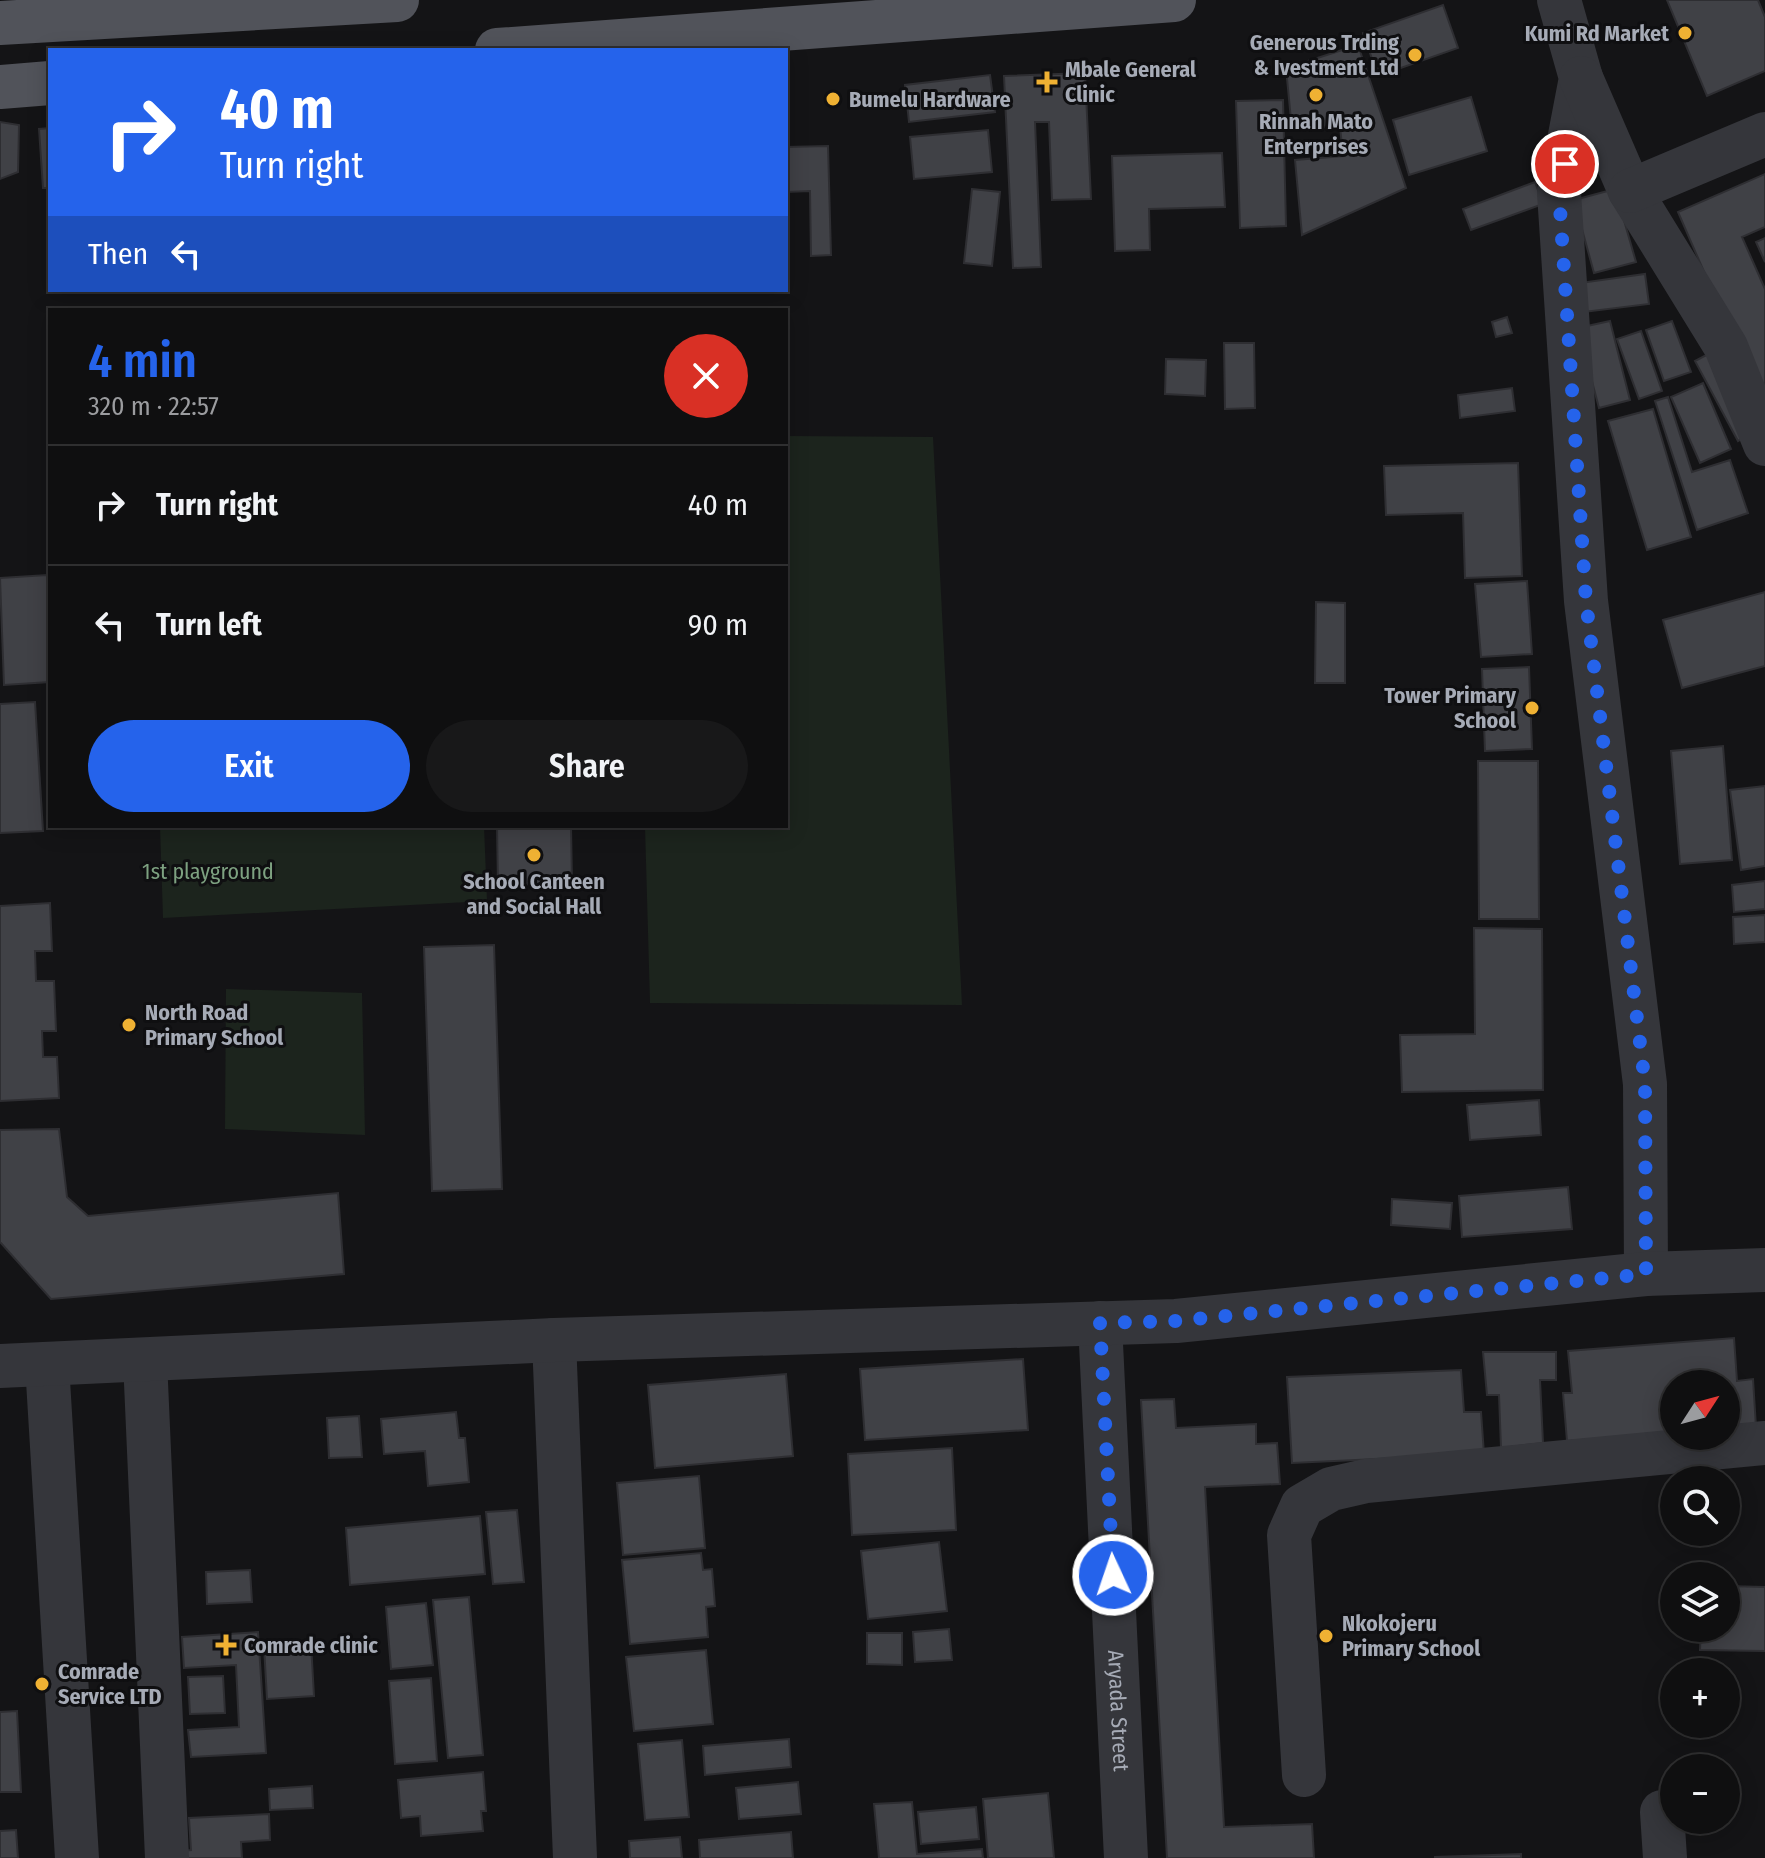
<!DOCTYPE html>
<html lang="en">
<head>
<meta charset="utf-8">
<style>
  body { margin:0; font-family:"Fira Sans Condensed",sans-serif; background:#181819; color:#f1f3f6; height:100vh; display:flex; flex-direction:column; font-size:30px; white-space:nowrap }
  * { box-sizing:border-box; margin:0 }
  p { font-size:26px; color:#9b9c9f }
  .icon { flex:none; width:44px; height:44px; fill:none; stroke:currentColor; stroke-width:2; stroke-linecap:round; stroke-linejoin:round }
  .map { position:relative; flex:1; overflow:hidden }
  .details { position:absolute; left:48px; top:308px; width:740px; height:520px; display:flex; flex-direction:column; background:#0f0f10; border-radius:0px; box-shadow:0 4px 20px #0003,0 0 0 2px #2f2f30 }
  .details>* { flex:none }
  .guide { position:absolute; left:48px; top:48px; width:740px; height:244px; border-radius:0px; box-shadow:0 4px 20px #0003,0 0 0 2px #2f2f30; background:#2563eb; color:#fff; overflow:hidden }
  .needle { width:52px; rotate:54deg }
  .tools { position:absolute; left:1660px; top:1370px; display:grid; gap:16px }
  .tools a { display:grid; place-items:center; width:80px; height:80px; border-radius:50%; background:#0f0f10; box-shadow:0 4px 20px #0003,0 0 0 2px #2f2f30; font-size:40px }
  .pin { position:absolute; display:grid; place-items:center; width:68px; height:68px; color:#fff; margin:-34px; border:4px solid #fff; border-radius:50%; box-shadow:0 2px 8px #0007 }
  .me { position:absolute; width:88px; margin:-44px; rotate:357deg; stroke-linejoin:round; filter:drop-shadow(0 0 6px #0008) }
  .turn { display:flex; align-items:center; gap:28px; height:168px; padding:0 40px; font-size:36px }
  .turn .icon { width:104px; height:104px; stroke-width:2.5 }
  .turn b { display:block; font-size:56px; line-height:68px }
  .then { display:flex; align-items:center; height:76px; padding:0 40px; background:#0003; gap:16px; font-size:30px }
  .round { display:grid; place-items:center; flex:none; width:84px; height:84px; border-radius:42px; background:#181819 }
  .head { display:flex; align-items:center; justify-content:space-between; height:136px; padding:0 40px }
  h1 { font-size:48px; font-weight:600; line-height:60px; color:#2563eb }
  .button { display:flex; gap:16px; margin-top:auto; padding:16px 40px }
  .button a { flex:1; height:92px; border-radius:48px; background:#2563eb; color:#fff; font-size:32px; font-weight:600; line-height:92px; text-align:center }
  .button a+a { background:#181819; color:#f1f3f6 }
  ul { padding:0; list-style:none }
  li { display:flex; align-items:center; gap:24px; height:120px; padding:0 40px; border-top:2px solid #2f2f30 }
  li div { flex:1 }
  li b { display:block; font-size:30px }
  li em { font-style:normal }
  .map>svg:first-child { display:block }
</style>
</head>
<body>
<div class="map">
<svg width="1765" height="1858" viewBox="0 0 1765 1858">
  <rect width="100%" height="100%" fill="#141416"/>
  <path fill="#1c241d" d="M786 436 933 437 962 1005 650 1003 645 826H786Z
    M160 826H484L487 901 163 918Z
    M226 989 362 993 365 1135 225 1129Z"/>
  <path fill="#404146" stroke="#2e2e32" stroke-width="2" d="M1667 0H1758L1765 17V71L1707 96Z
    M1443 5 1458 48 1378 76 1363 33Z
    M1358 45 1406 188 1302 235 1295 160 1343 156 1340 126 1292 130 1286 68Z
    M1085 73 1091 199 1052 200 1049 122H1035L1041 267 1013 268 1004 76Z
    M990 75 995 112 909 122 905 85Z
    M1471 97 1487 151 1409 175 1393 120Z
    M1283 100 1286 226 1240 228 1236 101Z
    M0 122 19 125 18 172 0 179Z
    M50 128V188H43L39 129Z
    M988 130 992 172 914 179 910 137Z
    M828 146 831 255 811 256 810 191 786 192V147Z
    M1222 153 1225 207 1149 209 1150 250 1115 251 1112 156Z
    M1765 174V227L1742 237 1765 289V412L1678 212Z
    M1535 182 1543 204 1471 230 1463 209Z
    M972 189 1000 192 992 266 964 263Z
    M1615 189 1636 262 1594 273 1574 200Z
    M1765 238V262L1756 242Z
    M1645 274 1649 304 1584 312 1580 283Z
    M1507 317 1512 333 1496 337 1492 322Z
    M1610 321 1630 400 1599 408 1578 328Z
    M1672 321 1691 372 1664 381 1646 330Z
    M1641 331 1662 391 1639 399 1617 339Z
    M1224 343H1254L1255 408 1225 409Z
    M1710 353 1753 432 1738 441 1695 361Z
    M1166 359 1206 360 1205 396 1165 394Z
    M1703 383 1731 449 1700 463 1671 397Z
    M1512 388 1515 411 1460 418 1458 395Z
    M1668 397 1692 472 1730 460 1748 513 1697 530 1655 401Z
    M1653 409 1691 537 1647 550 1608 421Z
    M1518 463 1522 576 1465 578 1463 513 1386 515 1384 466Z
    M47 575 50 682 4 685 0 578Z
    M1527 581 1532 654 1481 657 1475 584Z
    M1765 592V666L1682 688 1663 620Z
    M1316 602 1345 603V683H1315Z
    M1529 667 1532 749 1485 751 1482 669Z
    M35 702 43 831 0 833V704Z
    M1723 746 1732 860 1680 864 1671 751Z
    M1478 761H1538L1539 919H1479Z
    M1765 786V866L1741 870 1730 790Z
    M497 826H571L572 884 498 885Z
    M1765 881V909L1734 912 1732 885Z
    M50 903 52 951H35L36 981H54L56 1031H42L43 1057H57L59 1098 0 1101V906Z
    M1765 915V942L1734 944 1733 917Z
    M1474 928 1542 929 1543 1090 1402 1092 1400 1035 1475 1034Z
    M494 945 502 1189 432 1191 424 947Z
    M1539 1100 1541 1135 1470 1140 1467 1105Z
    M59 1129 67 1197 88 1216 338 1193 344 1274 51 1299 0 1242V1130Z
    M1568 1187 1572 1229 1462 1237 1459 1196Z
    M1392 1199 1452 1203 1450 1229 1391 1225Z
    M1734 1338 1737 1381 1753 1379 1756 1427 1726 1429V1384H1674V1433L1567 1441 1563 1393H1572L1568 1351Z
    M1483 1352H1556V1380H1540L1543 1443 1501 1448 1499 1395H1487Z
    M1023 1359 1028 1430 865 1440 860 1369Z
    M1461 1370 1464 1412H1481L1484 1454 1292 1463 1287 1377Z
    M786 1374 793 1456 655 1468 648 1385Z
    M1174 1399 1176 1428 1256 1424V1444L1277 1443 1280 1484 1205 1487 1224 1827 1312 1824 1314 1858H1167L1141 1400Z
    M456 1412 459 1438H465L469 1482 428 1486 425 1451 384 1454 381 1419Z
    M359 1416 362 1457 329 1458 327 1418Z
    M952 1448 956 1530 852 1535 848 1454Z
    M699 1476 705 1548 623 1555 617 1483Z
    M517 1510 524 1582 493 1584 486 1512Z
    M480 1516 485 1574 350 1585 346 1528Z
    M939 1542 947 1611 868 1619 861 1551Z
    M701 1553 703 1570 712 1569 715 1606 706 1607 708 1637 630 1644 622 1560Z
    M250 1570 252 1602 207 1604 206 1572Z
    M1726 1586 1765 1587V1651L1700 1650 1701 1628H1726Z
    M469 1597 483 1755 448 1758 433 1600Z
    M426 1603 433 1665 391 1669 386 1607Z
    M949 1629 952 1660 915 1662 913 1632Z
    M258 1632 266 1753 191 1757 188 1730 239 1727 236 1665 184 1668 182 1637Z
    M867 1633H902V1665L867 1664Z
    M311 1643 314 1696 267 1699 264 1646Z
    M706 1650 713 1724 634 1731 626 1657Z
    M223 1676 225 1713 190 1714 188 1677Z
    M431 1678 437 1761 395 1764 389 1681Z
    M17 1711 21 1792H0V1712Z
    M789 1739 791 1767 705 1775 703 1746Z
    M682 1740 689 1817 645 1820 638 1744Z
    M483 1772 486 1811H481L483 1831 421 1836 420 1816 401 1818 398 1780Z
    M798 1782 801 1814 739 1819 736 1788Z
    M312 1786 313 1808 270 1810 269 1789Z
    M1048 1793 1054 1858H988L983 1799Z
    M912 1802 917 1854 982 1849 983 1858H879L874 1804Z
    M976 1807 979 1839 921 1844 918 1812Z
    M269 1814 270 1840 241 1842 242 1858H181V1851L191 1850 189 1818Z
    M16 1830 18 1858H0V1831Z
    M791 1832 793 1858H700L699 1840Z
    M680 1837 682 1858H630L629 1841Z
    M1521 1854V1858L1434 1857Z"/>
  <g fill="none" stroke-linecap="round" stroke-linejoin="round">
    <g stroke="#35363b" stroke-width="44">
      <path d="M1559 0 1581 78 1559 193 1586 601 1645 1084 1646 1274"/>
      <path d="M1581 78 1630 191 1726 347 1765 444"/>
      <path d="M1630 191 1765 134"/>
      <path id="s1" d="M1100 1323 1126 1858"/>
      <path d="M554 1340 575 1858"/>
      <path d="M145 1360 167 1858"/>
      <path d="M47 1364 77 1858"/>
      <path d="M0 1366 554 1340 1176 1321 1646 1274 1765 1270"/>
      <path d="M1304 1775 1289 1535 1302 1506 1331 1489 1366 1481 1765 1443"/>
      <path d="M1662 1812 1665 1858"/>
    </g>
    <path stroke="#51535a" stroke-width="44" d="M0 23 397 0
      M497 50 1174 0
      M0 87 50 83"/>
  </g>
  <g fill="none" stroke-linecap="round" stroke-linejoin="round">
    <path stroke="#2563eb" stroke-width="14" stroke-dasharray="0 25.2" d="M1113 1575 1100 1323 1176 1321 1646 1274 1645 1084 1586 601 1559 193 1565 164"/>
  </g>
  <g fill="#efb133" stroke="#0f0f11" stroke-width="3">
    <circle cx="1685" cy="33" r="8"/>
    <circle cx="1415" cy="55" r="8"/>
    <path d="M1043 70h8v8h8v8h-8v8h-8v-8h-8v-8h8z"/>
    <circle cx="1316" cy="95" r="8"/>
    <circle cx="833" cy="99" r="8"/>
    <circle cx="1532" cy="708" r="8"/>
    <circle cx="534" cy="855" r="8"/>
    <circle cx="129" cy="1025" r="8"/>
    <circle cx="1326" cy="1636" r="8"/>
    <path d="M222 1633h8v8h8v8h-8v8h-8v-8h-8v-8h8z"/>
    <circle cx="42" cy="1684" r="8"/>
  </g>
  <g text-anchor="middle" stroke-width="6" stroke-linejoin="round" paint-order="stroke">
    <g font-size="22" font-weight="bold" fill="#a6abb6" stroke="#0f0f11" text-anchor="start">
      <text x="1669" y="41" text-anchor="end">Kumi Rd Market</text>
      <text x="1399" y="50" text-anchor="end">Generous Trding<tspan x="1399" dy="25">&amp; Ivestment Ltd</tspan></text>
      <text x="1065" y="77">Mbale General<tspan x="1065" dy="25">Clinic</tspan></text>
      <text x="849" y="107">Bumelu Hardware</text>
      <text x="1316" y="129" text-anchor="middle">Rinnah Mato<tspan x="1316" dy="25">Enterprises</tspan></text>
      <text x="1516" y="703" text-anchor="end">Tower Primary<tspan x="1516" dy="25">School</tspan></text>
      <text x="534" y="889" text-anchor="middle">School Canteen<tspan x="534" dy="25">and Social Hall</tspan></text>
      <text x="145" y="1020">North Road<tspan x="145" dy="25">Primary School</tspan></text>
      <text x="1342" y="1631">Nkokojeru<tspan x="1342" dy="25">Primary School</tspan></text>
      <text x="244" y="1653">Comrade clinic</text>
      <text x="58" y="1679">Comrade<tspan x="58" dy="25">Service LTD</tspan></text>
    </g>
    <g font-size="22" fill="#7da180" stroke="#0f0f11">
      <text x="208" y="879">1st playground</text>
    </g>
    <g font-size="22" fill="#a6abb6" stroke="#0f0f11">
      <text dy="8" stroke="none"><textPath href="#s1" startOffset="388">Aryada Street</textPath></text>
    </g>
  </g>
</svg>
<div class="tools">
<a><svg class="needle" viewBox="-14 -14 28 28"><path d="M0-13l5 13h-10z" fill="#e53935"/><path d="M0 13l5-13h-10z" fill="#9b9c9f"/></svg></a>
<a><svg class="icon" aria-label="search" viewBox="0 0 24 24"><circle cx="10" cy="10" r="6"/><path d="M15 15l6 6"/></svg></a>
<a><svg class="icon" aria-label="layers" viewBox="0 0 24 24"><path d="M12 4l9 5-9 5-9-5zM3 14l9 5 9-5"/></svg></a>
<a>+</a>
<a>−</a>
</div>
<div class="pin" style="left:1565px;top:164px;background:#d93025"><svg class="icon" aria-label="arrive" viewBox="0 0 24 24"><path d="M6 21V4h12l-3 4 3 4H6"/></svg></div>
<svg class="me" style="left:1113px;top:1575px" viewBox="-20 -20 40 40"><circle r="17" fill="#2563eb" stroke="#fff" stroke-width="3"/><path d="M0-11L8 9 0 5-8 9z" fill="#fff"/></svg>
<div class="guide">
<div class="turn"><svg class="icon" aria-label="right" viewBox="0 0 24 24"><path d="M7 20v-9h11M14 6l5 5-5 5"/></svg><div><b>40 m</b>Turn right</div></div>
<div class="then">Then<svg class="icon" aria-label="left" viewBox="0 0 24 24"><path d="M17 20v-9H6M10 6l-5 5 5 5"/></svg></div>
</div>
<section class="details">
<div class="head"><div><h1>4 min</h1><p>320 m · 22:57</p></div><a class="round" style="background:#d93025;color:#fff"><svg class="icon" aria-label="close" viewBox="0 0 24 24"><path d="M6 6l12 12M18 6L6 18"/></svg></a></div>
<ul>
<li><svg class="icon" aria-label="right" viewBox="0 0 24 24"><path d="M7 20v-9h11M14 6l5 5-5 5"/></svg><div><b>Turn right</b></div><em>40 m</em></li>
<li><svg class="icon" aria-label="left" viewBox="0 0 24 24"><path d="M17 20v-9H6M10 6l-5 5 5 5"/></svg><div><b>Turn left</b></div><em>90 m</em></li>
</ul>
<div class="button"><a>Exit</a><a>Share</a></div>
</section>
</div>
</body>
</html>
